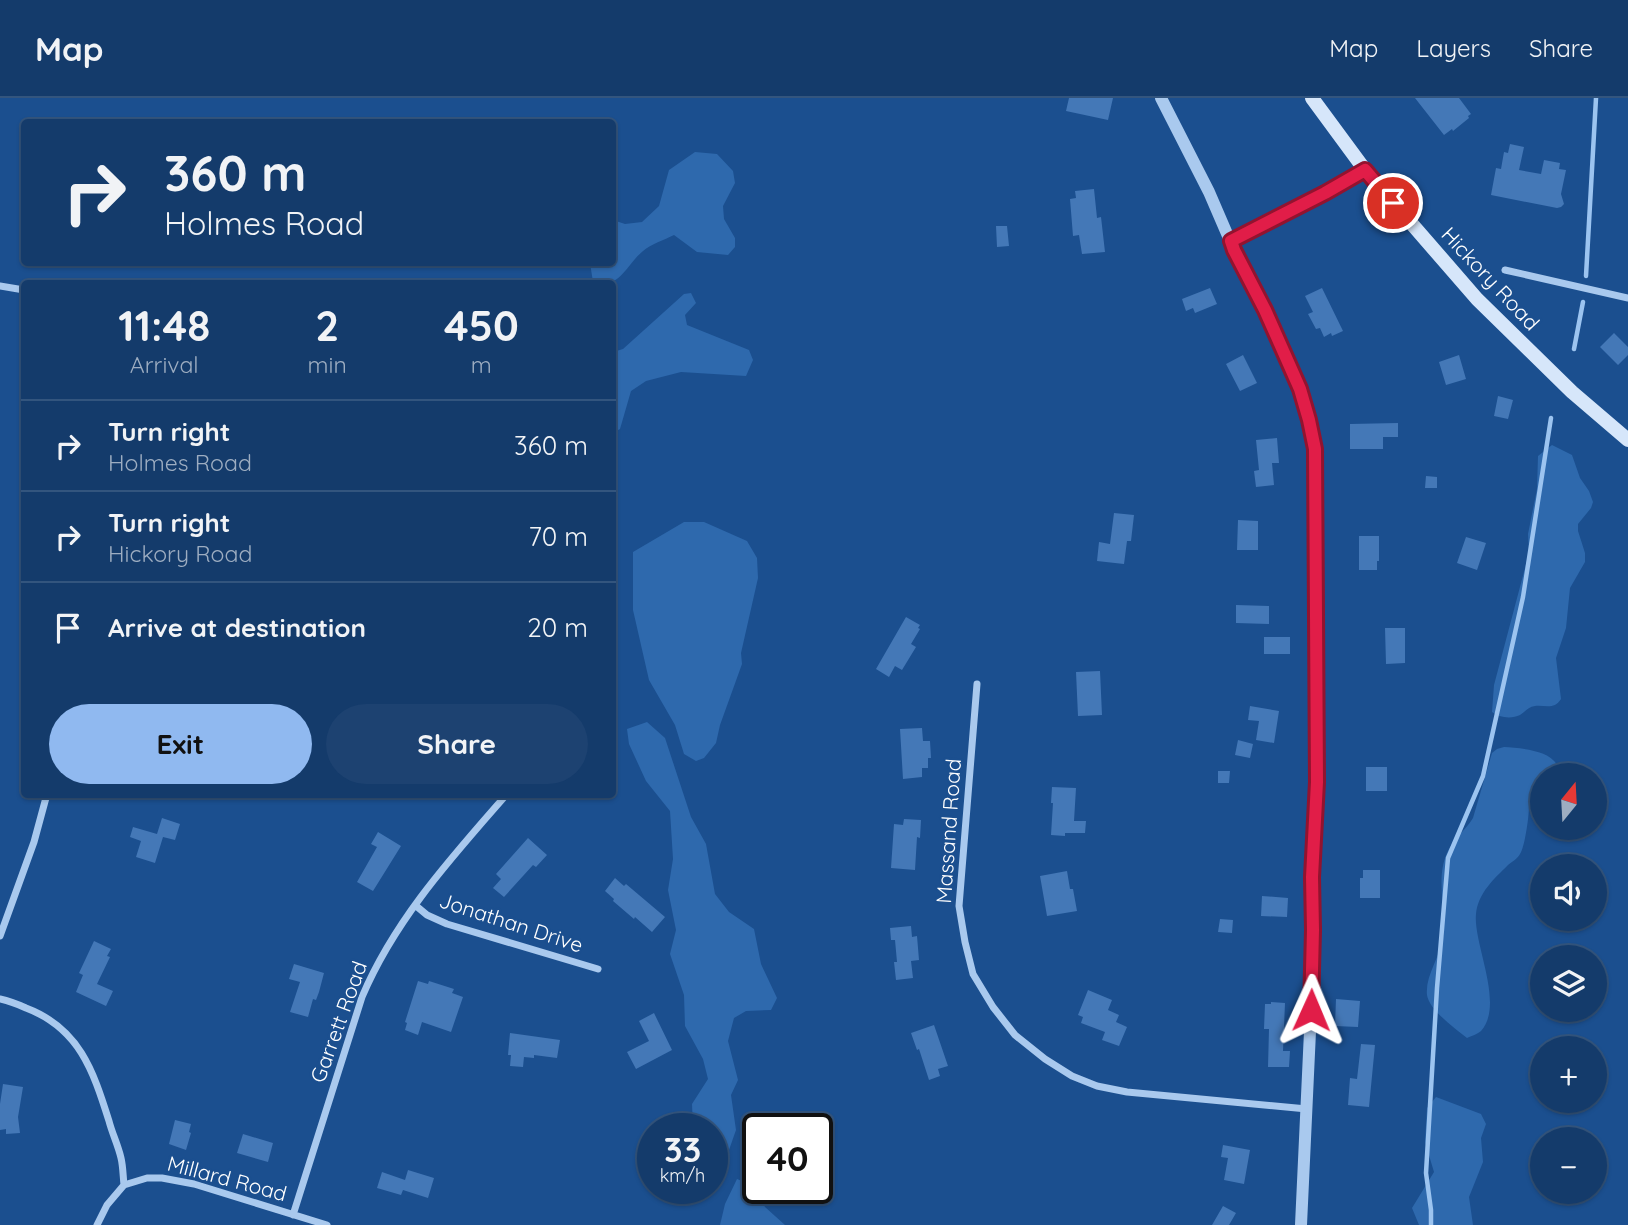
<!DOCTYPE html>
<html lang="en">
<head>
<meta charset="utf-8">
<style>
  body { margin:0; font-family:Quicksand,sans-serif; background:#1d4271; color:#f1f3f6; height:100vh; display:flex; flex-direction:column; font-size:26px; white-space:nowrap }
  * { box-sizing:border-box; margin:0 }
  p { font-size:23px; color:#9dadc1 }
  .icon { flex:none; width:38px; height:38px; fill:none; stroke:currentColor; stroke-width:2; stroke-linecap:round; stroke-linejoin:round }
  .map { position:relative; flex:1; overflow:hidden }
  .details { position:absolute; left:21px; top:182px; width:595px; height:518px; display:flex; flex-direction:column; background:#143b6b; border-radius:7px; box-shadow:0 2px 5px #0004,0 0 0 2px #33557e }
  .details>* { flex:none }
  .guide { position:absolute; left:21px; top:21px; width:595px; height:147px; border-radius:7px; box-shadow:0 2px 5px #0004,0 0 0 2px #33557e; background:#143b6b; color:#f1f3f6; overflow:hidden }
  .needle { width:46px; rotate:18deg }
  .buttons { position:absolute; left:1530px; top:665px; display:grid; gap:14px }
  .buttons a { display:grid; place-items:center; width:77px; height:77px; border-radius:50%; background:#143b6b; box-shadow:0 2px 5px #0004,0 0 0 2px #33557e; font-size:35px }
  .speed { position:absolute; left:637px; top:1015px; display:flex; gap:14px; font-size:35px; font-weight:700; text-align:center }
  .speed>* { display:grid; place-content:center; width:91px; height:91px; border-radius:50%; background:#143b6b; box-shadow:0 2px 5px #0004,0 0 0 2px #33557e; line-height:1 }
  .speed small { font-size:18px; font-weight:400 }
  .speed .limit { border:4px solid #111; border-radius:10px; background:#fff; color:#111 }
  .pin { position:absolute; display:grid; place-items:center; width:60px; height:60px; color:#fff; margin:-30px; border:4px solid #fff; border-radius:50%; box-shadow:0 2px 7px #0007 }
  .me { position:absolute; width:77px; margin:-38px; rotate:1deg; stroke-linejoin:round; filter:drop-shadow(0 0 5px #0008) }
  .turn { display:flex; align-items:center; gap:24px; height:147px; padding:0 28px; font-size:32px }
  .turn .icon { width:91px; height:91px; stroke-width:2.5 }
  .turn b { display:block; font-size:49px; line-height:60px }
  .eta { display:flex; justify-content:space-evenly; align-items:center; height:119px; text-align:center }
  .eta b { font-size:42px; font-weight:700; line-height:49px }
  .action { display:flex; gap:14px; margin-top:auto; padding:14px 28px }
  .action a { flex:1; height:80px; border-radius:42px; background:#90b9f0; color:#111; font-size:28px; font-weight:700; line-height:80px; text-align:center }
  .action a+a { background:#1d4271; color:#f1f3f6 }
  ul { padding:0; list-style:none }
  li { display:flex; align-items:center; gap:21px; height:91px; padding:0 28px; border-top:2px solid #33557e }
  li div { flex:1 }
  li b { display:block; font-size:26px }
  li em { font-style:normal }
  header { display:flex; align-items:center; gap:42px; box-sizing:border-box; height:98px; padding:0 35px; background:#143b6b; border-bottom:2px solid #33557e }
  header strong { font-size:33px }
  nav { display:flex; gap:38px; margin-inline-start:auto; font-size:24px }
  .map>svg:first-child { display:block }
</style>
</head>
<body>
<header>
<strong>Map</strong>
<nav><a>Map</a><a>Layers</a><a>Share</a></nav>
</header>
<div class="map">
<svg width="1628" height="1127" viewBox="0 0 1628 1127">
  <rect width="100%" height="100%" fill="#1b4f8f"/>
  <path fill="#2e69ad" d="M695 54 717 56 733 73 735 85 723 108 724 121 735 140V149L728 157 697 154 674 137C664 142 651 146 643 153 626 167 620 192 593 184L590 165 612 164 613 122 625 126 642 124 659 108 669 72Z
    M691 195 696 205 685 217 687 227 749 252 753 262 746 278 681 274 646 283 631 293 620 331 613 335V254L623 251 684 196Z
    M1552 347 1572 357 1580 380 1589 393 1593 404 1591 410 1578 426V433L1585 455V464L1570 490 1566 530 1556 560 1561 601C1554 612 1546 607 1535 608 1528 609 1525 614 1520 617 1512 621 1499 620 1492 614L1494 587 1529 455 1528 436 1537 391 1538 358Z
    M684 424H704L747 443 757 460 758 480 741 555 742 566 720 627 716 645 704 660 696 663 684 656 675 627 649 582 633 512V454Z
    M647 624 665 640 691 719 706 746 715 796 729 814 754 831 761 866 777 900 771 912 746 913 734 920 728 943 738 982 731 997 736 1032 729 1052H712V1031H694L693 1029 692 1006 708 981 703 961 685 928 684 897 670 856 676 832 668 792 673 761 670 713 646 683 629 646 627 631Z
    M1504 649C1520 650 1552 652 1558 669L1554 677H1542V696L1529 708C1529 718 1525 748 1520 756 1518 760 1512 764 1508 767 1494 781 1478 795 1476 816 1473 846 1505 906 1481 933 1478 936 1471 938 1467 940 1456 931 1429 912 1427 897 1425 878 1440 859 1443 840 1447 812 1435 782 1447 755 1453 741 1465 733 1473 720L1492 655 1497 651Z
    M1436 999 1481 1016 1486 1026 1481 1040 1483 1064 1469 1099 1473 1127H1419L1412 1110 1434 1074 1425 1044 1427 1010Z
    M737 1081 752 1087 765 1109 785 1127H720L725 1106Z"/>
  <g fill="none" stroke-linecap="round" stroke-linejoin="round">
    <path stroke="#9cc4f0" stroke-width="4.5" d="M1586 178 1596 0
      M1574 251 1583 204
      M1431 1127V1112L1426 1075 1437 890 1448 760 1483 678 1523 499 1551 320"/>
  </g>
  <path fill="#4478b7" d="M1069 0H1113L1108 22 1066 13Z
    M1415 0H1459L1471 16 1468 18 1469 20 1453 33 1452 31 1444 37Z
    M1510 46 1524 49 1519 72 1541 76 1544 62 1560 65 1559 71 1566 72 1561 96 1564 106 1561 109 1557 110 1491 97 1496 70 1501 71 1504 54 1508 55Z
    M1094 91 1097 120 1101 119 1105 154 1082 156 1079 137 1073 138 1070 101 1076 100 1075 93Z
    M996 128H1007L1009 148 997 149Z
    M1210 190 1217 206 1195 215 1193 210 1186 213 1182 201Z
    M1322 190 1343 233 1332 238 1331 235 1324 239 1320 230 1316 231 1308 216 1313 214 1305 198Z
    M1614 235 1628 249V257L1618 267 1600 249Z
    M1243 257 1257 285 1240 293 1226 266Z
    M1459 257 1466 281 1446 287 1439 264Z
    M1498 298 1513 302 1508 321 1494 318Z
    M1398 325V339H1383V351H1350V326Z
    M1277 340 1279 365H1272L1274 387 1256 389 1254 373 1259 372 1256 342Z
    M1426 378 1437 379V390H1425Z
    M1114 415 1134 417 1131 443H1127L1124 466 1097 463 1099 444 1110 446Z
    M1238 422 1258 423V452H1237Z
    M1359 438H1379V463H1377V472H1359Z
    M1466 439 1486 445 1477 472 1457 465Z
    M1236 507 1269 508V526L1236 525Z
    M906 519 920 527 918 530 920 531 911 546 916 549 902 572 895 568 889 579 876 571Z
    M1385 530H1405V565L1386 566Z
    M1264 539H1290V556H1264Z
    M1100 573 1102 617 1078 618 1076 574Z
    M1250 608 1279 613 1274 645 1256 642 1259 623 1248 622Z
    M922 630 923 643H930L931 660H928V670H922V679L903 681 900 631Z
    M1238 642 1253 646 1250 660 1235 657Z
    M1366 669H1387V693H1366Z
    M1218 673H1230L1229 685H1218Z
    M1052 689 1076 690 1074 723H1086L1085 735H1065V738L1051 737 1053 705H1051Z
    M162 720 180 726 175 742 163 739 155 765 136 759 141 743 130 739 133 729 157 736Z
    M904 721 921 722 920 740 917 739 915 772 891 770 894 726 903 727Z
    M378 734 401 748 373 793 357 784 377 749 371 746Z
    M528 740 547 757 536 769 533 767 504 799 493 790 501 781 496 776Z
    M1363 772H1380V800H1360V780H1363Z
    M1067 773 1070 791H1073L1077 813 1047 818 1040 778Z
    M615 780 624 788 626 786 665 819 652 834 635 819 634 821 613 803 614 801 605 793Z
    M1262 798 1288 800 1287 819 1261 818Z
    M1220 821 1233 822 1232 835 1218 834Z
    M911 828 912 839 917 838 919 862 911 863 913 880 896 882 894 864H897L895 842H891L890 830Z
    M94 843 111 851 107 858 110 859 97 886 113 893 106 908 76 894 83 877 79 875Z
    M294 866 324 875 319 894 316 902 313 901 308 919 290 914 300 884 289 881Z
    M418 883 428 886 429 883 454 891 452 895 463 899 451 934 422 924 418 937 405 932 407 925 405 924Z
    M1088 892 1112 902 1108 912 1119 917 1116 924 1127 929 1119 948 1102 942 1105 934 1081 925 1083 919 1078 917Z
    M1336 901 1360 903 1358 929 1335 928Z
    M1271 904 1285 905 1283 953H1290L1289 969H1268L1269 931H1264L1265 906H1271Z
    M654 915 672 952 636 971 627 954 649 943 639 923Z
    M934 927 948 968 938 971 940 978 929 982 919 951 917 952 911 935Z
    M510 935 560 942 557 960 534 957V960L524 959 523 969 510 968 511 957H508Z
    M1361 946 1375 947 1369 1009 1348 1007 1350 980 1357 981Z
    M3 986 23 989 18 1019 20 1035 6 1036V1031L0 1032V1006Z
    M175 1022 191 1026 189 1034 191 1035 186 1052 169 1046Z
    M243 1036 273 1045 268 1064 237 1055Z
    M1223 1047 1250 1052 1244 1086 1224 1082 1228 1060 1221 1059Z
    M408 1072 434 1080 428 1100 403 1092 401 1097 377 1090 382 1074 405 1082Z
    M1223 1108 1236 1115 1229 1127H1212Z"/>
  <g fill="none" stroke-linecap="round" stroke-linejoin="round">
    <path stroke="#a9c9ee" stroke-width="7" d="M1505 172 1628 200
      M0 188 24 192
      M977 586 959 808 965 844 973 876 993 909 1015 937 1045 961 1072 978 1097 988 1127 994 1307 1011
      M415 807 427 817 447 826 598 871
      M0 838 34 744 47 696
      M0 901C9 903 17 906 26 910 79 930 93 972 109 1023 112 1035 118 1047 121 1060 123 1068 123 1078 124 1087
      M293 1117 362 899C395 821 452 759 507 696
      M97 1127 107 1107 124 1087 147 1080H162L194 1086 327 1127"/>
    <path stroke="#a9c9ee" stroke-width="12" d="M1161 0 1209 94 1234 152 1265 212 1300 291 1309 322 1315 351 1317 684 1312 779 1311 912 1301 1127
      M1231 143 1325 95 1365 72"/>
    <path stroke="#d6e6fa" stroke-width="14" d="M1312 0 1365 72 1477 201 1572 294 1628 342"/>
  </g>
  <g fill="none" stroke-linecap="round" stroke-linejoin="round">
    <defs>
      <path id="route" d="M1311 912 1313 832 1312 779 1317 684 1315 351 1309 322 1300 291 1265 212 1234 152 1231 143 1325 95 1365 72 1393 105"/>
    </defs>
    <use href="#route" stroke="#92132f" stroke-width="18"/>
    <use href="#route" stroke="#e11d48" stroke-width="12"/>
  </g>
  <g text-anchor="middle" stroke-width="5" stroke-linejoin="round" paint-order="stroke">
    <g font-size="21" fill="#fff" stroke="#1b4f8f">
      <text transform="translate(1490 181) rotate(47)" y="7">Hickory Road</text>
      <text transform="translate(949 733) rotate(-86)" y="7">Massand Road</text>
      <text transform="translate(511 825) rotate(18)" y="7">Jonathan Drive</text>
      <text transform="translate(339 924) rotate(-70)" y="7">Garrett Road</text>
      <text transform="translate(227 1081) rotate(15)" y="7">Millard Road</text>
    </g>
  </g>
</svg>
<div class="buttons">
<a><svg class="needle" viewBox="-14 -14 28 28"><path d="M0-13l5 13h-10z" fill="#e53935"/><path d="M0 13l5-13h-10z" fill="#9dadc1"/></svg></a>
<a><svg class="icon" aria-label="sound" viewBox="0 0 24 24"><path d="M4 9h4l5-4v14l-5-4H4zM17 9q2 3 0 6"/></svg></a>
<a><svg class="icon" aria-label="layers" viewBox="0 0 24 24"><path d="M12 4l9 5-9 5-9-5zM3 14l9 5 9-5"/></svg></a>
<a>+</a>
<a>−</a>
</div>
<div class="speed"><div>33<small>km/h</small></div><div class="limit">40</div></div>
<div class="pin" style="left:1393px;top:105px;background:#d93025"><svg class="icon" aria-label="arrive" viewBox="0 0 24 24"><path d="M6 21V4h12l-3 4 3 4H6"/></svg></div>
<svg class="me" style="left:1311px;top:912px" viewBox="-20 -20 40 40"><path d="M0-17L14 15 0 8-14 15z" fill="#e11d48" stroke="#fff" stroke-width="4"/></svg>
<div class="guide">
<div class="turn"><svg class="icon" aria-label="right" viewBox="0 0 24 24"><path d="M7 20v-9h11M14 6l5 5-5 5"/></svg><div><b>360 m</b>Holmes Road</div></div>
</div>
<section class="details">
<div class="eta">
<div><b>11:48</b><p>Arrival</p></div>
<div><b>2</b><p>min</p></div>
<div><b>450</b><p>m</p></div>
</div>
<ul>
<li><svg class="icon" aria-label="right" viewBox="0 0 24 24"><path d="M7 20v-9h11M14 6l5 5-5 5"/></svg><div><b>Turn right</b><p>Holmes Road</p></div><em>360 m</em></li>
<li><svg class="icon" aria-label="right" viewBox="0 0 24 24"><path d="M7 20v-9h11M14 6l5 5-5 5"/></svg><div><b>Turn right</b><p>Hickory Road</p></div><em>70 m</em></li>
<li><svg class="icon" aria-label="arrive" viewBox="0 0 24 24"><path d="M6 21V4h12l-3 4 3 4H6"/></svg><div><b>Arrive at destination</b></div><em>20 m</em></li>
</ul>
<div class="action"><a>Exit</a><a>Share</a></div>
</section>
</div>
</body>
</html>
